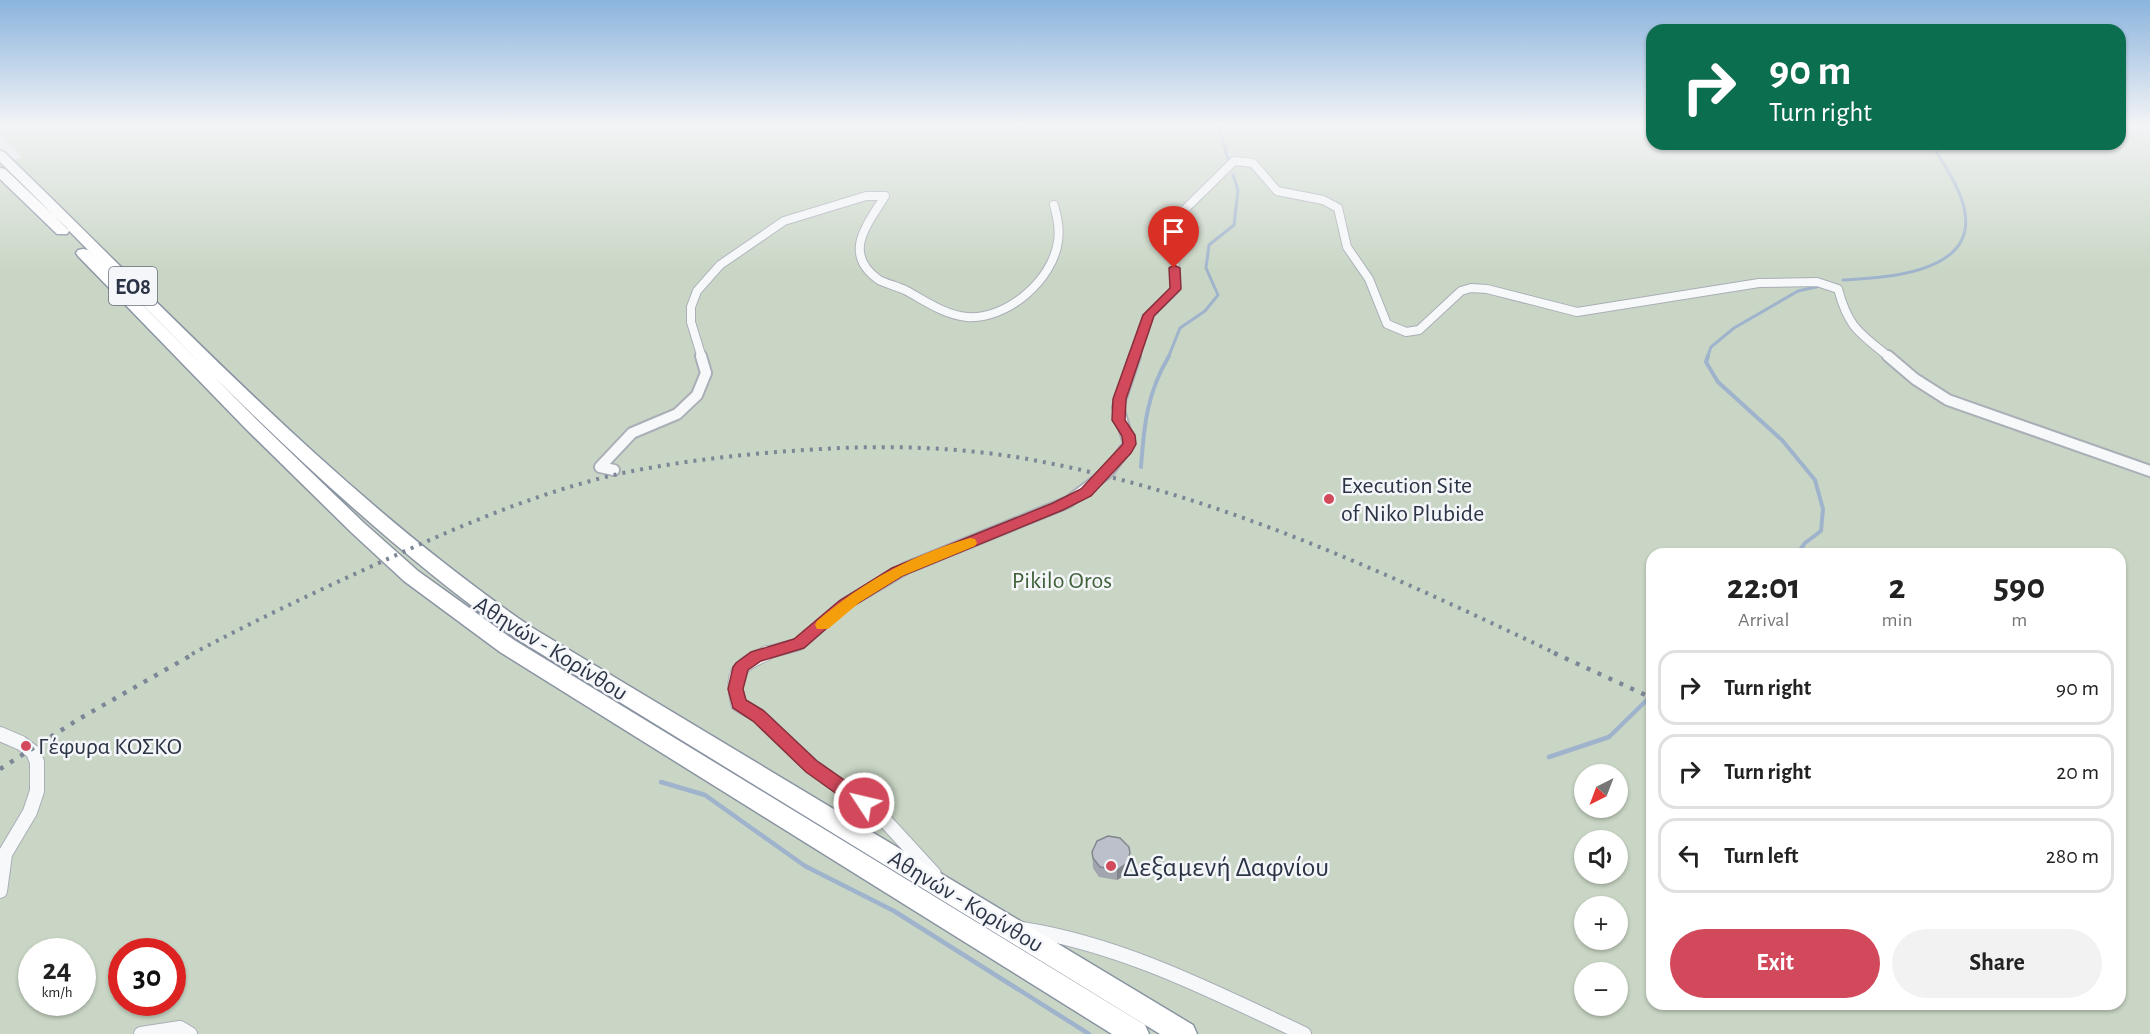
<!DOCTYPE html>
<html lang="en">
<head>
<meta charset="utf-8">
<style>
  body { margin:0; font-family:"Alegreya Sans",sans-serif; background:#f2f2f2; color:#222; height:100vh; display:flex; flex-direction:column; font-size:22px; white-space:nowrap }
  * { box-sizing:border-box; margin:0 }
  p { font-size:20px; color:#767676 }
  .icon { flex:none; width:33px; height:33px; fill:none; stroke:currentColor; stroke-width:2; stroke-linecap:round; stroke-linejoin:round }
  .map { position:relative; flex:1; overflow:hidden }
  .details { position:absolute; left:1646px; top:548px; width:480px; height:462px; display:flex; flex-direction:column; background:#fff; border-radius:18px; box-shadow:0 2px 4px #0004 }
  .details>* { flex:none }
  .banner { position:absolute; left:1646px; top:24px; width:480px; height:126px; border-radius:18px; box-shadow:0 2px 4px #0004; background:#0b6e4f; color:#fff; overflow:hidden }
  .needle { width:39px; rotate:222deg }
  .tools { position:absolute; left:1574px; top:764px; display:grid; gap:12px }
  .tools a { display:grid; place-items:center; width:54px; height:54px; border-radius:50%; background:#fff; box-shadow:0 2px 4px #0004; font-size:30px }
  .speed { position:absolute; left:18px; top:938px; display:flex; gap:12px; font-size:30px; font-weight:700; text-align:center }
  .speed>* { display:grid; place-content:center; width:78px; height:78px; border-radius:50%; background:#fff; box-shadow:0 2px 4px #0004; line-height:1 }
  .speed small { font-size:15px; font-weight:400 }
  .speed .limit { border:9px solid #d22; background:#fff; color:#111 }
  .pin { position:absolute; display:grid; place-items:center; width:51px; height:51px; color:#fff; margin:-62px -26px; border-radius:50% 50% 50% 0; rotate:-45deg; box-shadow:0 0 6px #0007 }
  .pin .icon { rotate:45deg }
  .me { position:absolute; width:66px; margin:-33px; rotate:305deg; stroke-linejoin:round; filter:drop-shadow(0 0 4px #0008) }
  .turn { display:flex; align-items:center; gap:21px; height:126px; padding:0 24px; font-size:27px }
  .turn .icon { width:78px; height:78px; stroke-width:2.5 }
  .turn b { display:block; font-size:42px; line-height:51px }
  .eta { display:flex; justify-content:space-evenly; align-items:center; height:102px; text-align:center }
  .eta b { font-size:36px; font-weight:700; line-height:42px }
  .cta { display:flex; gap:12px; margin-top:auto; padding:12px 24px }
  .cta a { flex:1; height:69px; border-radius:36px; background:#d1495b; color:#fff; font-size:24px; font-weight:700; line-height:69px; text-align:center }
  .cta a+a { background:#f2f2f2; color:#222 }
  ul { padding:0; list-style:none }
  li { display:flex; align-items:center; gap:18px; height:75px; margin:0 12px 9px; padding:0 12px; border:3px solid #e0e0e0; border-radius:18px }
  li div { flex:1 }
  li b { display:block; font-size:22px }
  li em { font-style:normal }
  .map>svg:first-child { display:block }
</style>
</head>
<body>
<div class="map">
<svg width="2150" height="1034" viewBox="0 0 2150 1034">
  <rect width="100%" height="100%" fill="#e4e7ec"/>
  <path fill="#c9d6c5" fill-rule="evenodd" d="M0 126H1651L1652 144H2120V126H2150V1034H0V164L22 157 0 135ZM1652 554H2120V1004H1652ZM1584 774H1617V807H1584ZM1584 840H1617V873H1584ZM1584 906H1617V939H1584ZM32 951H82V1002H32ZM122 951H172V1002H122ZM1584 972H1617V1005H1584Z"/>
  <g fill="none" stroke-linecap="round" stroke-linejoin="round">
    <path stroke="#9fb4cc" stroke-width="3" d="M1219 126 1229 163
      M1843 280C1882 278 1975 274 1965 213 1962 191 1947 170 1936 151L1938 144
      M1168 358 1180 328 1205 311 1218 295 1206 268 1209 245 1234 225 1238 190 1233 175
      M1707 358 1711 347 1734 328 1798 291 1820 286"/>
    <path stroke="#9fb4cc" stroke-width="4" d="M1708 356 1706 362 1718 382 1782 440 1815 480 1823 509 1821 531 1805 543 1797 554
      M1141 467C1144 425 1147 393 1169 356"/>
    <path stroke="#9fb4cc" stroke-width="4.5" d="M1549 757 1609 737 1652 695
      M661 782 705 795 805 866 894 911 1089 1034"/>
    <defs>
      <path id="minor-far2" d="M702 358 691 322V307L697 291 720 265 784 221 866 196H885C868 224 841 253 879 280 887 284 896 286 905 290 924 300 944 315 967 317 1007 320 1053 280 1058 241 1060 228 1057 217 1054 205
        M1135 358 1149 315 1176 289 1174 256 1176 218 1234 161 1253 163 1277 191 1323 200 1338 208 1347 247 1369 279 1387 324 1406 332 1419 330 1461 291 1471 288 1487 289 1577 312 1759 283 1817 282 1838 289C1849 329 1859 332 1890 358"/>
      <path id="minor-far1" d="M1888 356 1915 379 1948 400 2150 471
        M614 470 600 467 632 433 677 414 697 395 706 373 701 356
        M763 654 799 644 845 604 906 568 1068 502 1108 472 1129 444 1118 407 1135 356"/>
      <path id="minor" d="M767 653C738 666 731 671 738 704L759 716 812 766 879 814 934 874
        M0 734 21 743 33 752 37 762V791L30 812 5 854 0 891
        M1022 929C1123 945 1212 991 1304 1034
        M141 1034 180 1028 190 1034"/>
      <path id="trunk" d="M0 151 4 152C174 316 336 493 531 627L1193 1025 1197 1034H1160L517 639C325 503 167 326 0 162Z
        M0 168 5 169 67 228 69 231 67 234H57L0 179Z
        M83 249 88 250 258 421 364 523 418 571 514 640 1145 1025 1149 1034H1112L500 652 404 581 352 533 246 429 78 256 76 253 78 250Z"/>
    </defs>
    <use href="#minor-far2" stroke="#a9aeb7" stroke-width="10"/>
    <use href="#minor-far1" stroke="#a9aeb7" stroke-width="14"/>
    <use href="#minor" stroke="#a9aeb7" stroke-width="16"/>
    <use href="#trunk" stroke="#8b94a3" stroke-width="3"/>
    <use href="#minor-far2" stroke="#f7f8fa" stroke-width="8"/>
    <use href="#minor-far1" stroke="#f7f8fa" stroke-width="10"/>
    <use href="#minor" stroke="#f7f8fa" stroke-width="14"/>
    <use href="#trunk" fill="#fff" fill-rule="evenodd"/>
    <path stroke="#7d8696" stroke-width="4" stroke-dasharray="3 6" stroke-linecap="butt" d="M192 654C254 621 317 591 381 562 457 527 536 493 618 474 680 461 743 454 805 450 878 445 949 446 1022 458 1211 491 1385 572 1557 654"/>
    <path stroke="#7d8696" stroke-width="4.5" stroke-dasharray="4 8" stroke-linecap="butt" d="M1554 653 1652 698
      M0 769 79 719 195 653
      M2120 882 2127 885"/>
  </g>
  <path fill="#a1a5ae" d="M1092 852 1129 863 1126 874 1117 880 1099 877 1093 868Z"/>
  <path fill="#83868d" d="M1130 853 1129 863 1126 874 1117 880V870Z"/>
  <path fill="#bbc0ca" stroke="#83868d" stroke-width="1.5" d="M1108 836 1120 838 1129 847 1130 853 1127 863 1117 870 1100 867 1093 858 1092 852 1097 841Z"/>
  <linearGradient id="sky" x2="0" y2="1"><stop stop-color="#8bb4dd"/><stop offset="0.46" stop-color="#f3f4f6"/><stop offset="1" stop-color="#f3f4f6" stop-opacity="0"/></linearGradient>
  <rect width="2150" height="271" fill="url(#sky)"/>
  <path fill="#d1495b" stroke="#882f3b" stroke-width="1.5" d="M1174 265 1180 268 1181 289 1154 316 1126 399 1125 420 1135 435 1136 444 1131 453 1091 496 1063 510 902 576 850 608 804 648 761 661 748 670 743 689 746 700 764 711 817 761 870 798 872 803 870 809 864 811 858 809 806 772 753 721 733 708 728 689 733 667 736 663 751 652 794 639 839 601 892 568 1053 503 1081 489 1123 444 1122 436 1112 420 1113 399 1143 315 1170 288 1169 268Z"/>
  <path fill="#f59e0b" d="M970 538 975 539 977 543 975 546 902 576 860 602 828 629H817L815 625 817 621C864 581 912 555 970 538Z"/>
  <g fill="#d1495b" stroke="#f4f6f9" stroke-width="2">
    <circle cx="1329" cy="499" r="6"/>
    <circle cx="26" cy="746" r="6"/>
    <circle cx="1111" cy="866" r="6"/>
  </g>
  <g text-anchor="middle" stroke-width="5" stroke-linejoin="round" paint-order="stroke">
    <rect fill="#f4f6f9" stroke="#676e7b" stroke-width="1.5" x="109" y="267" width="48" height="38" rx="4.5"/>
    <g font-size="22" font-weight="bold" fill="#2b3445">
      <text x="133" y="294">ΕΟ8</text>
    </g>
    <g font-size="24" fill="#2b3445" stroke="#f4f6f9" text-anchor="start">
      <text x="1341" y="493">Execution Site<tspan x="1341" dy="28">of Niko Plubide</tspan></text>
      <text x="38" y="754">Γέφυρα ΚΟΣΚΟ</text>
    </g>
    <g font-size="24" fill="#3f6138" stroke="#f4f6f9">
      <text x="1062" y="588">Pikilo Oros</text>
    </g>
    <g font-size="24" fill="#2b3445" stroke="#f4f6f9">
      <text transform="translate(551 648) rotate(32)" y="8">Αθηνών - Κορίνθου</text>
      <text transform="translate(966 901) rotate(31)" y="8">Αθηνών - Κορίνθου</text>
    </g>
    <g font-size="28" fill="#2b3445" stroke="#f4f6f9" text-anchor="start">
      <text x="1123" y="876">Δεξαμενή Δαφνίου</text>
    </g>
  </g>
</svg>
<div class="tools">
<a><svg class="needle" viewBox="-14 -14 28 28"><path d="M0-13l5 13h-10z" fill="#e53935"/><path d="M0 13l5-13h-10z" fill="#767676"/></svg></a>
<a><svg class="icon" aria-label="sound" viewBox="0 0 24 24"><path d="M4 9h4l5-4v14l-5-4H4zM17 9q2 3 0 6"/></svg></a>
<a>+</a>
<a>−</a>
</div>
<div class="speed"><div>24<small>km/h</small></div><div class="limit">30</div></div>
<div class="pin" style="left:1174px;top:268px;background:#d93025"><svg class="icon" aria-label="arrive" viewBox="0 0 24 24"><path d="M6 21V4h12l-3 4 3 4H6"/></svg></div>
<svg class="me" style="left:864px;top:803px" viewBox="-20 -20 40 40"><circle r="17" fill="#d1495b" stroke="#fff" stroke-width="3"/><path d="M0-11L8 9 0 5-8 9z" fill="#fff"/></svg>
<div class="banner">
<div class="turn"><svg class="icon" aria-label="right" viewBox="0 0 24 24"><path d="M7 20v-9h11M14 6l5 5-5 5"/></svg><div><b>90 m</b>Turn right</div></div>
</div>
<section class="details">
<div class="eta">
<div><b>22:01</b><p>Arrival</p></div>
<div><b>2</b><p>min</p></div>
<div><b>590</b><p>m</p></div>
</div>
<ul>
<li><svg class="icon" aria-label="right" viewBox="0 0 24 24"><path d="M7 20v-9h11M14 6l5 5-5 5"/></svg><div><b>Turn right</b></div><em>90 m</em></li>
<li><svg class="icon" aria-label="right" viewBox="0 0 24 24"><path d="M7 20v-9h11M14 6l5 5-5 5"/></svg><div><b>Turn right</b></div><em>20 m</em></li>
<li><svg class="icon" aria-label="left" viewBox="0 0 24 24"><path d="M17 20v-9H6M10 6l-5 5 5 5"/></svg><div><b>Turn left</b></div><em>280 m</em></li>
</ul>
<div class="cta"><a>Exit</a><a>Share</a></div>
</section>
</div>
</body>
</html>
